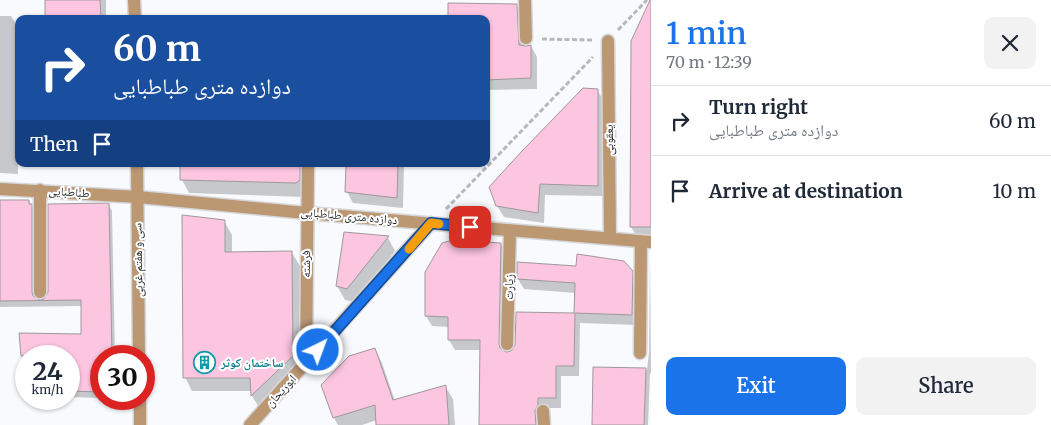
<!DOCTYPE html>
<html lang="en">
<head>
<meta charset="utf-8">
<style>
  body { margin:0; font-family:Merriweather,"Noto Naskh Arabic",serif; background:#f2f2f3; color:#1f2937; height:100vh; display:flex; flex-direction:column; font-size:19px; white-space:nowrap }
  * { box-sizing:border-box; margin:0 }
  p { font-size:16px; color:#747a83 }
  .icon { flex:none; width:28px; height:28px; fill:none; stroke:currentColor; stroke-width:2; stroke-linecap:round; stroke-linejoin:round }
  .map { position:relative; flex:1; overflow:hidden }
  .sheet { display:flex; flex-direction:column; background:#fff; width:400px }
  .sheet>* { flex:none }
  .banner { position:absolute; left:15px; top:15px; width:475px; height:152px; border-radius:10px; box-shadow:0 1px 4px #0004; background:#1a4fa0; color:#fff; overflow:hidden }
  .speed { position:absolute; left:15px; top:345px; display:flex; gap:10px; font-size:25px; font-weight:700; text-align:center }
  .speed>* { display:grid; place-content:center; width:65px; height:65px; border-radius:50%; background:#fff; box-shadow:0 1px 4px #0004; line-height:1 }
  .speed small { font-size:12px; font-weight:400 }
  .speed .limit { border:8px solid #d22; background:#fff; color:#111 }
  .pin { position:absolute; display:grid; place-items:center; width:42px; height:42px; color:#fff; margin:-21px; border-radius:10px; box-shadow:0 2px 8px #0006 }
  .me { position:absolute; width:55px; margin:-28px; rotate:42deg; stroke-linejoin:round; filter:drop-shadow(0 0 4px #0008) }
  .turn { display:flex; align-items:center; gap:18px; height:105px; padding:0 15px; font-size:22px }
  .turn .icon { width:65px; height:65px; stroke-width:2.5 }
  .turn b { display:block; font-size:35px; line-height:42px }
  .then { display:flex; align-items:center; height:48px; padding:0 15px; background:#0003; gap:10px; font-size:19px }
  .round { display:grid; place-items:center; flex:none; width:52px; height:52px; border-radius:10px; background:#f2f2f3 }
  .overview { display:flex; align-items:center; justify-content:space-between; height:85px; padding:0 15px }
  h1 { font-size:30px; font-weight:600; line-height:38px; color:#1a73e8 }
  .cta { display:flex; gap:10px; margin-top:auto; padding:10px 15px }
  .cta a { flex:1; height:58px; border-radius:10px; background:#1a73e8; color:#fff; font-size:20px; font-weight:600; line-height:58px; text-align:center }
  .cta a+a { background:#f2f2f3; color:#1f2937 }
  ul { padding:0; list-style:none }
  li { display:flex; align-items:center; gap:15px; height:70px; padding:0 15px; border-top:1px solid #e0e1e3 }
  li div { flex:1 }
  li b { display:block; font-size:19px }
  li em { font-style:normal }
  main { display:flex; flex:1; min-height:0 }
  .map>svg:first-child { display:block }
</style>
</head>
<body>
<main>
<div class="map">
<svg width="651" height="425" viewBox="0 0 651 425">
  <rect width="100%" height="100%" fill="#f8fafe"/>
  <path fill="#0003" d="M46 0H106V19H46Z
    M516 5 523 16 524 47 531 46 537 57V89L488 90 486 87V19Z
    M0 16H11L18 27V174L0 173Z
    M651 16V236L636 235 631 227Z
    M597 90 604 101 603 196 545 195 544 223 504 217 497 206Z
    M182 164H312L304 197 189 193 182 180Z
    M347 164H404L403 208 353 203 347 192Z
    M0 201H29L35 211V299L39 301 45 300 109 205 112 211 115 356H101V398L69 397V356H26V392L25 390 21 334 82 335V306L0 307Z
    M224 221 232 235V253H292L300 266V370L260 409 252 396V391H192L185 377Z
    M345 234 388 238 395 251 355 302 345 300 337 286Z
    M501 244 507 255 504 352H512L516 345 517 313 576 314V293L524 289 518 279 632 272 638 283 637 325 580 323 579 376H561V408H543L540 425H480L481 350H455L449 340V327L432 326 426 316Z
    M650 260 651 375 650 372 648 425H593L594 368 647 370 649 353Z
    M375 349 382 363 395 401 445 386 453 399 455 425H378L377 420 362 425H338L334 418 323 385Z"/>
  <path fill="#fcc5e0" stroke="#9e999b" d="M45 0H100L101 19H45Z
    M650 0H651V227H630L631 41Z
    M448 3 517 4 519 45 526 46 531 45V78L486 80V19H448Z
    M583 88 598 89V186L540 184 538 213 496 206 489 187 523 150Z
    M180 164H300V180L296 183 180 180Z
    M346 164H398L397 198 345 192Z
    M0 200H29V204H32V292L33 296 40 300 44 299 48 292V204L109 203 112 356H101V392L69 391V356H21L19 333 81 334V300L0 301Z
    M182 215 225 220V252L292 251 293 356 251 396 250 378H183Z
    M344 232 389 236 347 289 336 286Z
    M453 240 501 243 499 344 500 348 506 352 511 351 515 345 516 312 574 313 575 283 517 279V262L576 266 577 254 624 261 633 271 632 315 575 313 574 366H556V398H538V405L535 411 536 425H479L480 340H448V317L425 316V272L442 243Z
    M375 348 393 400 446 385 449 425H376L375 405 333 418 321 385 349 356Z
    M593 367 646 368 644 425H592Z"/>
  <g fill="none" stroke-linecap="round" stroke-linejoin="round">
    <defs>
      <path id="minor" d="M134 0 135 19
        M525 0 526 38
        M608 41 610 238
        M137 164 139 356
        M0 189 138 197 306 213 651 242
        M40 190V292
        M507 344 510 230
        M640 353 641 241
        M306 364 308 164
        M140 399V425
        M543 411 544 425
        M250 425 431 223"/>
    </defs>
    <use href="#minor" stroke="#d5d7db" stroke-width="15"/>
    <path stroke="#b6b8bb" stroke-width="3" stroke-dasharray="5 2.5" stroke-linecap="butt" d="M618 30 647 0
      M542 39 593 40
      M446 209 593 57"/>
    <use href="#minor" stroke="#bb9772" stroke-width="12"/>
  </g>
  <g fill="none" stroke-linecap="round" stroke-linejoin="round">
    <defs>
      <path id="route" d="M318 350 431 223 470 227"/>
    </defs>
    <use href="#route" stroke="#114b97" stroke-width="12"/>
    <use href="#route" stroke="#1a73e8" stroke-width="9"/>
    <path stroke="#f59e0b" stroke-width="9" d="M409 249 431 223 439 224"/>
  </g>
  <defs>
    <symbol id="building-ring" viewBox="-11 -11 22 22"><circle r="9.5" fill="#fff" stroke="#0f9aa8" stroke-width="1.5"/><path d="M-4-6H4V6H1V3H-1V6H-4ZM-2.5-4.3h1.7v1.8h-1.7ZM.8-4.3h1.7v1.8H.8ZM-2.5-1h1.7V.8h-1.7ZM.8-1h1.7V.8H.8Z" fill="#0f9aa8"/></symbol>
  </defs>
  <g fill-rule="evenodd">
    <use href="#building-ring" x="192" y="350" width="25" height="25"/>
  </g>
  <g text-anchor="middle" stroke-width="4" stroke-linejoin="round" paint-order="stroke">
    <g font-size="12" fill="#1f2022" stroke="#fff">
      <text transform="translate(609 140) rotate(-91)" y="4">یعقوبی</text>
      <text transform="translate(69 192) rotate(4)" y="4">طباطبایی</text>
      <text transform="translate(349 216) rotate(5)" y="4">دوازده متری طباطبایی</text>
      <text transform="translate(138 260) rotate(-91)" y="4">سی و هفتم غربی</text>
      <text transform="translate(306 264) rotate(-90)" y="4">فرشته</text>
      <text transform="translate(509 287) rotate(-89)" y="4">زیارت</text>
      <text transform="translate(281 391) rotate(-48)" y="4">ابوریحان</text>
    </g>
    <g font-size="12" font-weight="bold" fill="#0d838f" stroke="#fff" text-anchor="start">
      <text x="221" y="367">ساختمان کوثر</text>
    </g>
  </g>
</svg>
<div class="speed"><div>24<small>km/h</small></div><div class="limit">30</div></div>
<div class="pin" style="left:470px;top:227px;background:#d93025"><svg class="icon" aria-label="arrive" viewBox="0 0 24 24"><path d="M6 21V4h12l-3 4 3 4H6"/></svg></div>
<svg class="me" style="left:318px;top:350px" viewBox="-20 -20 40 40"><circle r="17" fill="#1a73e8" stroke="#fff" stroke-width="3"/><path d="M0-11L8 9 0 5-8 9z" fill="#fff"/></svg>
<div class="banner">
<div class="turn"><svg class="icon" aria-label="right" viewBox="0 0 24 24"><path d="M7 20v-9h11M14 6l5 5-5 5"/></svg><div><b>60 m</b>دوازده متری طباطبایی</div></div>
<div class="then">Then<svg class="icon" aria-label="arrive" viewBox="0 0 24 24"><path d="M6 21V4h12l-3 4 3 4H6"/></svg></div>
</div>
</div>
<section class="sheet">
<div class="overview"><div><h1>1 min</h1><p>70 m · 12:39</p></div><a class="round"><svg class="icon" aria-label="close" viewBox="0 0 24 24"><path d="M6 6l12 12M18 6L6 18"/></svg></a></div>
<ul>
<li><svg class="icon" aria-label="right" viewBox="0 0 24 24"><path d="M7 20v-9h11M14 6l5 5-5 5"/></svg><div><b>Turn right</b><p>دوازده متری طباطبایی</p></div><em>60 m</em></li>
<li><svg class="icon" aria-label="arrive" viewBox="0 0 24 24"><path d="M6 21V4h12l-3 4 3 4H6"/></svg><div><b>Arrive at destination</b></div><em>10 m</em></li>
</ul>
<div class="cta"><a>Exit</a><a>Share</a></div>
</section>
</main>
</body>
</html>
